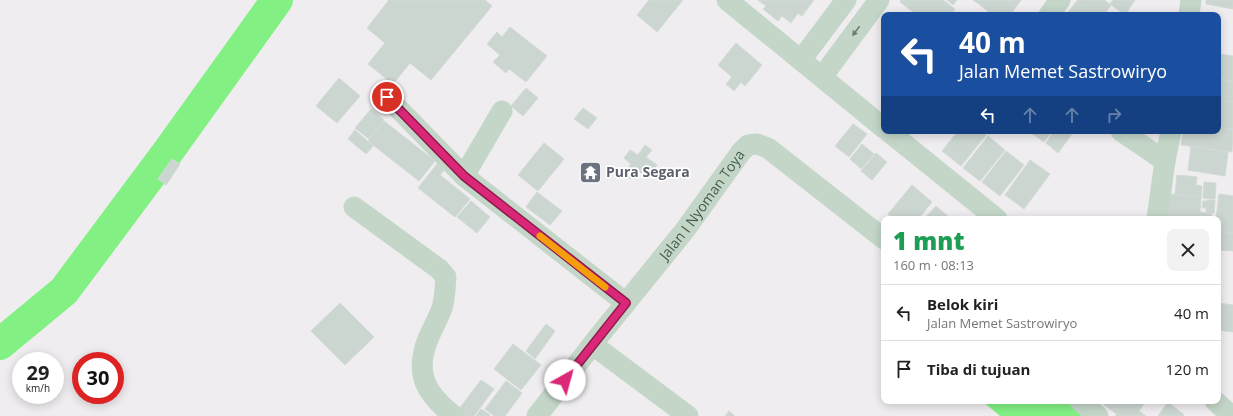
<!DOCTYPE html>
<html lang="id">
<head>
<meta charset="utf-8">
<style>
  body { margin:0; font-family:"Open Sans",sans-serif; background:#f2f2f2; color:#222; height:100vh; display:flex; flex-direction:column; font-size:15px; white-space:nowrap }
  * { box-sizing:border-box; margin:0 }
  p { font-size:13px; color:#767676 }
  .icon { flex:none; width:22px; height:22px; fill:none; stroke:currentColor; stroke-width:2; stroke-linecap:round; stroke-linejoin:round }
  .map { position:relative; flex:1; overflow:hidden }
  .details { position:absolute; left:881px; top:216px; width:340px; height:188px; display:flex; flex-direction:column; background:#fff; border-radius:8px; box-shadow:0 2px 10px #0003 }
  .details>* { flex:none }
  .hud { position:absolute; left:881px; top:12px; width:340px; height:122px; border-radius:8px; box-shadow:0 2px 10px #0003; background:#1a4fa0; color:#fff; overflow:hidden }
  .speed { position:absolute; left:12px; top:352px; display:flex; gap:8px; font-size:20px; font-weight:700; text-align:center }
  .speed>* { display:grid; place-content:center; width:52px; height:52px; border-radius:50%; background:#fff; box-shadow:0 2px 10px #0003; line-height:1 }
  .speed small { font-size:10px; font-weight:400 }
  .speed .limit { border:6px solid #d22; background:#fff; color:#111 }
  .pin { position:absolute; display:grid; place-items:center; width:34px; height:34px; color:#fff; margin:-17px; border:2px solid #fff; border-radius:50%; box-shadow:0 1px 4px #0007 }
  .me { position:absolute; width:44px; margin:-22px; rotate:38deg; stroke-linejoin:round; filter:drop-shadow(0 0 3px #0008) }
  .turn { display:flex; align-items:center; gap:14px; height:84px; padding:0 12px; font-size:18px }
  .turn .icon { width:52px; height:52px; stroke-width:2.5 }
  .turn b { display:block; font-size:28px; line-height:34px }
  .lanes { display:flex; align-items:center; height:38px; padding:0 12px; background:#0003; justify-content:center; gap:20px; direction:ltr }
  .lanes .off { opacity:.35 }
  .round { display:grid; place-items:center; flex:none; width:42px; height:42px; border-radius:8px; background:#f2f2f2 }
  .overview { display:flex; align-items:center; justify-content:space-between; height:68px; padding:0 12px }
  h1 { font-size:24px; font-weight:800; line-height:30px; color:#1e9e55 }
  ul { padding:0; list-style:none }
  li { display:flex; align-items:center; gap:12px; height:56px; padding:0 12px; border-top:1px solid #e0e0e0 }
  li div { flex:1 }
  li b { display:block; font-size:15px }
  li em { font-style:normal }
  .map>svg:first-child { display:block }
</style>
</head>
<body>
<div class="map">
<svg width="1233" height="416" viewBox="0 0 1233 416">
  <rect width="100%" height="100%" fill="#f0edf0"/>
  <path fill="#83f084" d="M982 401H1067L1082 414 1081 416H1000Z"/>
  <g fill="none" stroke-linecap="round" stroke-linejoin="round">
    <path stroke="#83f084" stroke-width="32" d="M0 344 64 291 167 153 277 0"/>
  </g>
  <path fill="#ccd6d0" stroke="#d1dad5" d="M389 0H485L492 6 431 80 410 63 393 84 368 64 385 43 367 28Z
    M649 0H683L657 32 637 15Z
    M758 0H814L802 16 798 13 791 23 782 16 778 21 763 9 766 6Z
    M901 0H943L955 9 950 15H917L900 2Z
    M947 0H957L953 5Z
    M973 0H1007L1016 7 1010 15H993Z
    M1007 0H1021L1016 7Z
    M1078 0H1104L1111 5 1104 15H1094L1076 2Z
    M1113 0H1135L1125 15 1110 4Z
    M1206 0H1233V9L1206 4Z
    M1076 2 1094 15H1066Z
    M510 27 547 56 526 82 509 69 506 73 493 62 500 55 487 44 497 32 502 37Z
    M736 43 762 65 745 86 741 82 734 91 726 84 732 77 718 65Z
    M1218 54 1233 56V81L1218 78Z
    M339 78 360 96 337 123 316 106Z
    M1218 79 1233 81V102L1218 100Z
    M526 88 538 98 523 116 511 106Z
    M1218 100 1233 102V129L1218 127Z
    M583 108 597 118 588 129 574 119Z
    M371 109 384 120 369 139 355 128Z
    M384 121 435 161 419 181 368 141Z
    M853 124 867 134 849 157 835 146Z
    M1218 127 1233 129 1232 152 1181 145 1183 131H1218Z
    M355 130 373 146 366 154 348 139Z
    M958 131H981L986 135 961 166 942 151Z
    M1033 131H1052L1044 142 1031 133Z
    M1054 131H1074L1058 153 1046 143Z
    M988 136 1005 150 980 181 963 168Z
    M544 143 564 159 538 191 518 175Z
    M862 144 874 154 861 169 850 159Z
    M645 145 652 150 646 157 657 165 648 178 636 169 630 179 623 174 631 164 624 158 630 150 638 155Z
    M1191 147 1228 152 1225 176 1188 170Z
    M1006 151 1024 165 1000 196 982 182Z
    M876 153 887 162 872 180 861 171Z
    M172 159 180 164 166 185 158 179Z
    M1030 160 1050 174 1024 209 1005 195Z
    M437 164 444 170 440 175 470 199 455 217 418 188Z
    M1177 175 1197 177 1196 185 1202 186 1201 197 1175 194Z
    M1204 182 1216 183 1215 199 1203 198Z
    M912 185 932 202 918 219H893L888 214Z
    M537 192 562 211 550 225 526 207Z
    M1171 194 1201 197 1200 212 1212 214 1211 219 1168 218Z
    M1219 194 1233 196V233L1218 231V219H1216Z
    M1207 200H1215L1214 213 1206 212V208H1202L1203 201H1207Z
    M471 201 490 217 477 233 457 217Z
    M936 206 951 219H924Z
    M1218 231 1233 233V251L1218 250Z
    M340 303 374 337 345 365 311 331Z
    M1218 303 1233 305V332L1218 330Z
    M546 324 555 331 535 359 526 351Z
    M513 344 541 365 521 390 494 369Z
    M481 380 494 389 474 416H460L456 413Z
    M506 381 522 393 505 416H494L485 409Z
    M1107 401H1146L1139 411 1146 416H1115L1117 414 1104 405Z
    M1168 402 1184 415 1182 416H1158Z
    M481 409 490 415 489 416H476Z
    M729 411 735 416H725Z"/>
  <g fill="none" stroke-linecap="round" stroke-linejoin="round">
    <g stroke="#c3d6c8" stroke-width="21">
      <path d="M727 0 884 128"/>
      <path d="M1049 15 1060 0"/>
      <path d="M1189 15 1191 0"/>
      <path d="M801 60 846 0"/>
      <path d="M822 77 879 0"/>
      <path d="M387 97 464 176 626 303"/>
      <path d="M888 131 997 219"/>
      <path d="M1121 131 1165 161"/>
      <path d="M464 176 502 111"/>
      <path d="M354 207 439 269 446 277C445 287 445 299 442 308 438 319 432 329 428 339 414 374 426 394 454 416"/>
      <path d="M1157 219 1165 161 1171 131"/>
      <path d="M593 345 688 416"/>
      <path d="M1080 401 1098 416"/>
      <path d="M1215 401 1232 416"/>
      <path id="s1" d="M537 416 599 336 685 230 741 152 748 145 757 144 768 148 884 239"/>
    </g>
  </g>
  <defs><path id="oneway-solid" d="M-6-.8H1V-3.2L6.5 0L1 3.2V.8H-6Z"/></defs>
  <use fill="#6b8170" href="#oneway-solid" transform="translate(856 31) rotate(127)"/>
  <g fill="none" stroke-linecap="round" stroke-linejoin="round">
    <defs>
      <path id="route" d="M387 97 464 176 626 303 565 380"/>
    </defs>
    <use href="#route" stroke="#8e194d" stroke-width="10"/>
    <use href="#route" stroke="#db2777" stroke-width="7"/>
    <path stroke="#f59e0b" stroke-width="7" d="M540 236 605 287"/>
  </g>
  <defs>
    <symbol id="temple-square" viewBox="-11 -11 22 22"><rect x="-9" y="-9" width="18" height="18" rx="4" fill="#6b7280" stroke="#fff"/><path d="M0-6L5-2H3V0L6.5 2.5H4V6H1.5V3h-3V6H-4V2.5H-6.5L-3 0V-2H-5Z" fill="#fff"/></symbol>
  </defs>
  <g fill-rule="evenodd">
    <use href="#temple-square" x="578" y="160" width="25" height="25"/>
  </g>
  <g text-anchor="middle" stroke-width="3.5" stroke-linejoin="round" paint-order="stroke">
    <g font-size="14" font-weight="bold" fill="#5b616d" stroke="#fff" text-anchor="start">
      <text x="606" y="177">Pura Segara</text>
    </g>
    <g font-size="14" fill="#455c4b" stroke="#fff">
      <text dy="5" stroke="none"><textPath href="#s1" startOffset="268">Jalan I Nyoman Toya</textPath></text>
    </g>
  </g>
</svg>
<div class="speed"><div>29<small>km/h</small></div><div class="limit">30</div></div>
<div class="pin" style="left:387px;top:97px;background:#d93025"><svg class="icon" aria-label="arrive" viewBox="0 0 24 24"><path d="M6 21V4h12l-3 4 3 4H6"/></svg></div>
<svg class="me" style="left:565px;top:380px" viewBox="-20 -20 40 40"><circle r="19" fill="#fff"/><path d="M0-13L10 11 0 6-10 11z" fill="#db2777"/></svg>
<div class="hud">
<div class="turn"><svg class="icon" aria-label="left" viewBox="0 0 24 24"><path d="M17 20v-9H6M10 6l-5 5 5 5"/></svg><div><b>40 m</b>Jalan Memet Sastrowiryo</div></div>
<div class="lanes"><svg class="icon" aria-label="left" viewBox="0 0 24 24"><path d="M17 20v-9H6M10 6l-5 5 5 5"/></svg><svg class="icon off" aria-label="ahead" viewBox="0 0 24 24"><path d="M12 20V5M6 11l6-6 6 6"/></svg><svg class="icon off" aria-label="ahead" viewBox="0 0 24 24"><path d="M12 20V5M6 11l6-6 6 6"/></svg><svg class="icon off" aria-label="right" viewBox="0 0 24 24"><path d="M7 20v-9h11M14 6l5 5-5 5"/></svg></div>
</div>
<section class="details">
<div class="overview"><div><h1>1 mnt</h1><p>160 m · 08:13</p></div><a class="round"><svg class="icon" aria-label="close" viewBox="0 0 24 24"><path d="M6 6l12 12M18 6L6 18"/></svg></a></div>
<ul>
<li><svg class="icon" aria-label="left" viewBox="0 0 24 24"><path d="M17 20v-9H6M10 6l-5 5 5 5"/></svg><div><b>Belok kiri</b><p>Jalan Memet Sastrowiryo</p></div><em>40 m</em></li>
<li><svg class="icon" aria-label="arrive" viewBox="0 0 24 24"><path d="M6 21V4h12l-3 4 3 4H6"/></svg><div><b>Tiba di tujuan</b></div><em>120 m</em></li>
</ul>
</section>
</div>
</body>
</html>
